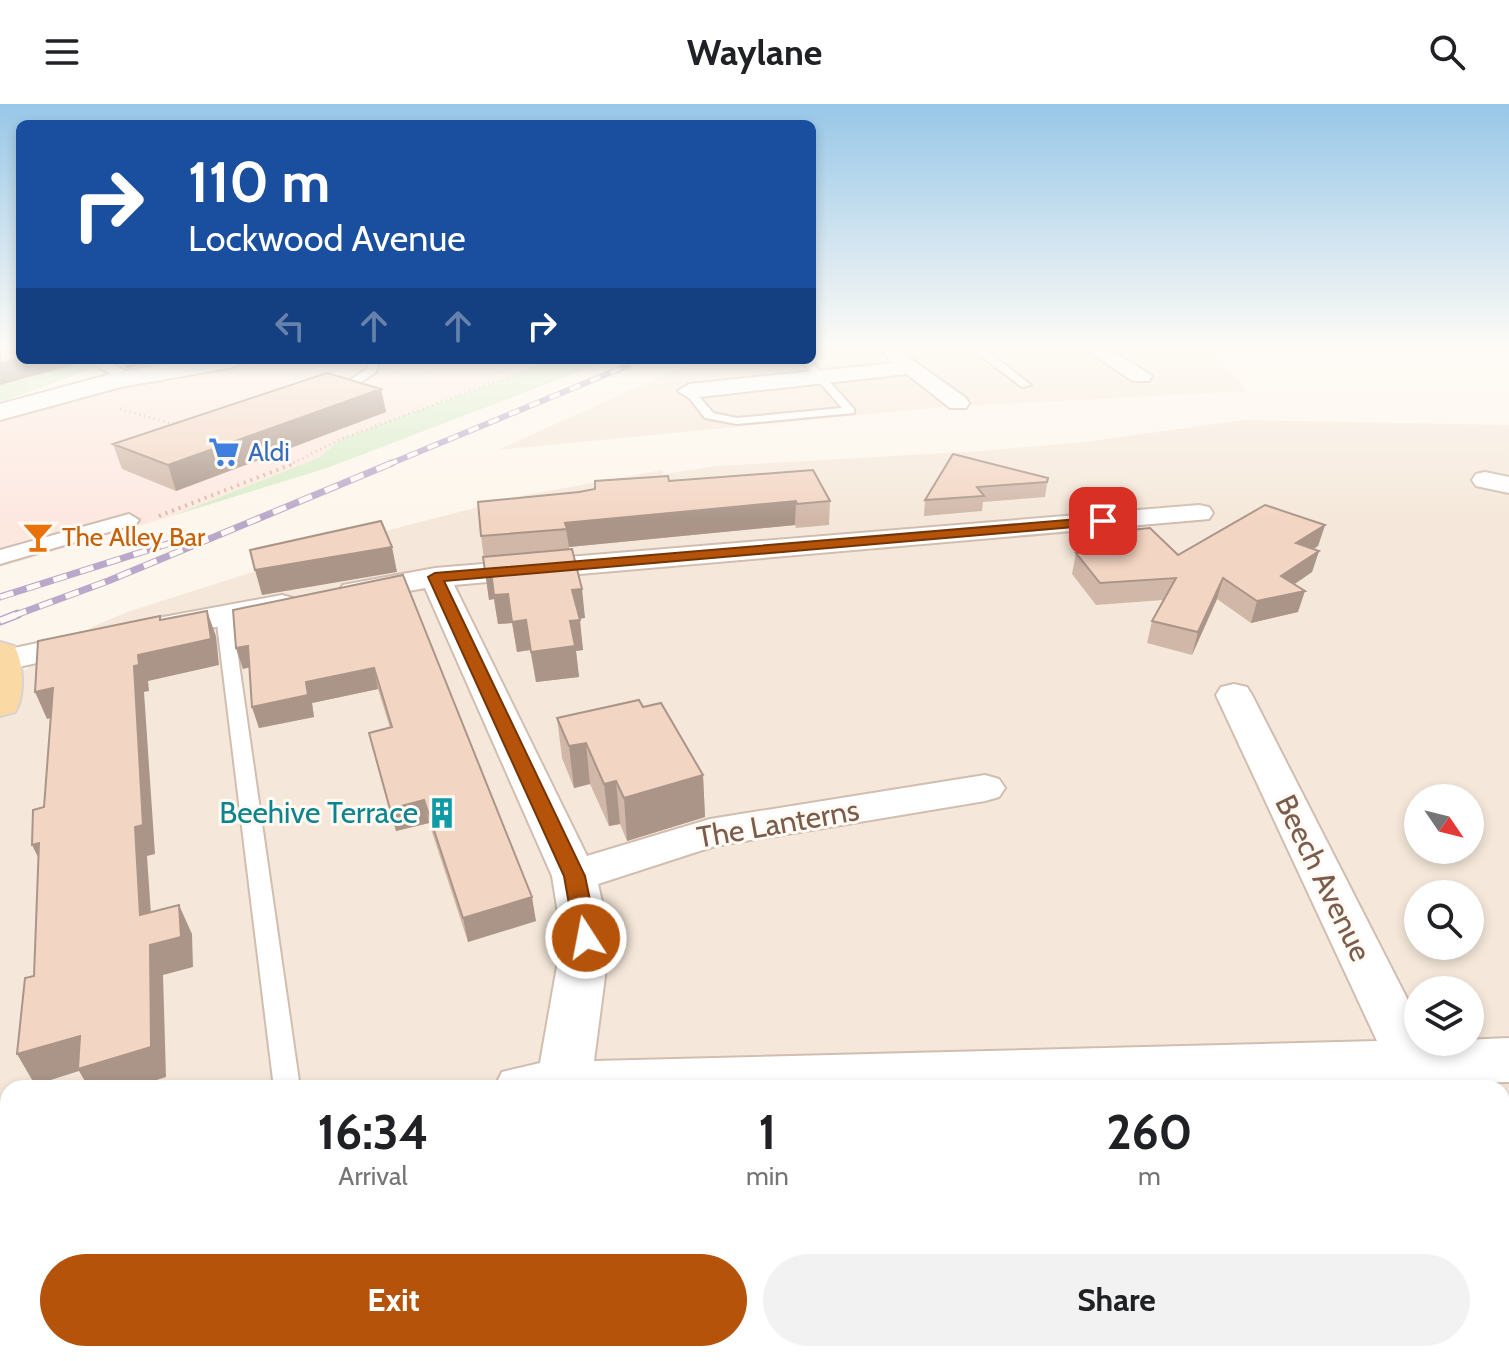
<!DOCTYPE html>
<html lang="en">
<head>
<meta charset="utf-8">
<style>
  body { margin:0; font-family:Cabin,sans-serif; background:#f2f2f2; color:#202124; height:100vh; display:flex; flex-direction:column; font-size:30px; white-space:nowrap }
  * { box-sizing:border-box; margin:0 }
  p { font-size:26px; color:#757577 }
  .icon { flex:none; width:44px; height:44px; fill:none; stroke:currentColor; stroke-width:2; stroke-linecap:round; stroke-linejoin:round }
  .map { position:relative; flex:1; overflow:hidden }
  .details { position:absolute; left:0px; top:976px; width:1510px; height:282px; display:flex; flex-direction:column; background:#fff; border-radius:24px 24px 0 0; box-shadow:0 4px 12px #0003 }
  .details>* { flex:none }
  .hud { position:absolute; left:16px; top:16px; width:800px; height:244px; border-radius:12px; box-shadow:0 4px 12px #0003; background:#1a4fa0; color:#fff; overflow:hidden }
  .needle { width:52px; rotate:125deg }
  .tools { position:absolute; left:1404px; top:680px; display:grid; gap:16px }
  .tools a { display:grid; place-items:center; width:80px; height:80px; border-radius:50%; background:#fff; box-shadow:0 4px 12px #0003; font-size:40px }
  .pin { position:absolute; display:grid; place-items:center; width:68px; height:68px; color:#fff; margin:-34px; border-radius:16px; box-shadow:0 4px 12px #0006 }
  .me { position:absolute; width:88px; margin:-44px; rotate:349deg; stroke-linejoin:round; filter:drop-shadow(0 0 6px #0008) }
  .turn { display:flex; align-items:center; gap:28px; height:168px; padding:0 40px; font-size:36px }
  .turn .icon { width:104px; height:104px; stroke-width:2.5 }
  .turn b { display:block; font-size:56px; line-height:68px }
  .lanes { display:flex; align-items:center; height:76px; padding:0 40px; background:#0003; justify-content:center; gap:40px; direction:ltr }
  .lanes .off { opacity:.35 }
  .eta { display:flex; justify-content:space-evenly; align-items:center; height:136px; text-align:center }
  .eta b { font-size:48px; font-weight:700; line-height:56px }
  .primary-button { display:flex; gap:16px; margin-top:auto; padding:16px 40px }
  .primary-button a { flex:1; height:92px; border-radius:48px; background:#b45309; color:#fff; font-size:32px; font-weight:700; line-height:92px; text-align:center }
  .primary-button a+a { background:#f2f2f2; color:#202124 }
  header { display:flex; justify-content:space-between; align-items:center; height:104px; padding:0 40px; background:#fff; font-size:36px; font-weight:700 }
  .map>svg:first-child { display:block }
</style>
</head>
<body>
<header><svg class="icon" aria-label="menu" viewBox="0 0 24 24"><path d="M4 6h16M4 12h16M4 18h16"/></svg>Waylane<svg class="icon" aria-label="search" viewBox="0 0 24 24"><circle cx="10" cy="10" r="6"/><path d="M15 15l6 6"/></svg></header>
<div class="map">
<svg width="1509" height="1257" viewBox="0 0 1509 1257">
  <rect width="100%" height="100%" fill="#fdf6ec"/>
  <path fill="#f5e8da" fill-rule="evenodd" d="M812 241H1209L1247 287 943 303 498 346 696 256H812Z
    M374 256H555L506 273 465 262 415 274 372 266Z
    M1243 316 1509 321V1257H0V582L92 523 127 508 370 431 521 392 662 366 663 370 718 362 982 347 1085 338ZM1418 694H1470V746H1418ZM1418 790H1470V842H1418ZM1418 886H1470V938H1418ZM8 984H1502V1250H8Z"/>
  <path fill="#fde8e0" d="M77 256H374L372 266 415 274 465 262 506 273 343 334 318 354 172 412 0 463V308L126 274Z"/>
  <path fill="#d8ecc9" d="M4 241 20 256H77L95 264 0 298V242Z
    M555 256H609L327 364 172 412 318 354 343 334Z"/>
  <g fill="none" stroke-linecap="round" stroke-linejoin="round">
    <defs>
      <path id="service" d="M967 241H979L1031 281 1022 283Z
        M369 256H379L376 268 358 280H350V276L367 265Z
        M800 256H810L854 305V309L737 320 705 314 684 287 693 285 713 309 737 314 842 304Z
        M224 506 232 511 300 984H274L216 511Z"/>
      <path id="pedestrian" d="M86 256H106L137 274 123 277Z
        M129 410 139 416 136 420 0 460V446Z"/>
      <path id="minor" d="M1078 241H1103L1152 272 1149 277H1133Z
        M894 243 966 294 969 299 966 304H950L907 270 689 294 678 287 689 280 893 259 884 249Z
        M1485 368 1509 373V389L1476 382 1472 376 1476 370Z
        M1199 401 1209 403 1213 409 1209 415 454 481 587 752 710 715 985 671 999 675 1005 684 999 693 985 697 715 742 598 780 610 834 594 957 1377 937 1216 591 1221 583 1234 580 1247 583 1252 591 1418 916V938L1509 934V978L1273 984H494L502 968 540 959 562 834 552 772 425 484 354 497 343 495 338 488 343 481 435 464Z
        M282 491 293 494 298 501 293 508 158 534 146 531 141 524 146 517 158 514Z
        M89 528 101 531 106 538 101 545 0 567V547Z
        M8 1053V1107L0 1109V1055Z"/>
      <path id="secondary" d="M192 256H246L234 263 121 283 0 316V300L119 268Z"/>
      <path id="primary" d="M0 538 14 542C24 557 25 593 15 608L0 612Z"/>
    </defs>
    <use href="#service" stroke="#d1beb0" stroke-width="4"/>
    <use href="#pedestrian" stroke="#d1beb0" stroke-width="4"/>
    <use href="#minor" stroke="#d1beb0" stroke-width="4"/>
    <use href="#secondary" stroke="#d6c0b0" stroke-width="4"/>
    <use href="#primary" stroke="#dad1cd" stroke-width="4"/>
    <path stroke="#d9b8a5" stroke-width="3" stroke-dasharray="1 4" stroke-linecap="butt" d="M120 305 180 322
      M289 361 343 334 555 256"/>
    <path stroke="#d9b8a5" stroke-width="4" stroke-dasharray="2 5" stroke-linecap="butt" d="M159 412 295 359"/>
    <use href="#service" fill="#fff" fill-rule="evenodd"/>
    <use href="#pedestrian" fill="#fff" fill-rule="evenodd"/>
    <use href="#minor" fill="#fff" fill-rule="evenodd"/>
    <use href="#secondary" fill="#fff" fill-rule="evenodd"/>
    <use href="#primary" fill="#fbd9a5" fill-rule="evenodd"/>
    <defs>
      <path id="rail-far2" d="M387 361 641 256"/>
      <path id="rail-far1" d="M0 493 180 436
        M13 512 108 477 392 359"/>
      <path id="rail" d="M0 517 18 510"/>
    </defs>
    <use href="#rail-far2" stroke="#b9a8c9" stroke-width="6"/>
    <use href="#rail-far1" stroke="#b9a8c9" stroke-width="7"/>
    <use href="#rail" stroke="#b9a8c9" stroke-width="9"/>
    <use href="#rail-far2" stroke="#fffaf3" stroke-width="4" stroke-dasharray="11" stroke-linecap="butt"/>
    <use href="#rail-far1" stroke="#fffaf3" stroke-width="5" stroke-dasharray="14" stroke-linecap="butt"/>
    <use href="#rail" stroke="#fffaf3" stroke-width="6" stroke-dasharray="17" stroke-linecap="butt"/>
  </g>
  <path fill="#d1b7a8" d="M112 256H174L127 264Z
    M381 285 386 308 176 387 122 365 113 340Z
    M953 350 1048 374 1045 393 983 398 982 407 924 412 925 396Z
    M669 377 830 397 829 421 796 424 795 421 569 443 585 514 579 515 583 546 576 547 579 573 536 578 530 546 517 548 512 519 498 520 494 495 489 496 481 432 579 388Z
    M1325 421 1318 442 1313 445 1319 447 1312 468 1295 480 1298 508 1251 519 1217 495 1192 551 1147 539 1152 517 1163 496 1096 501 1072 470 1076 449H1082L1083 441 1108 439 1111 428 1178 451Z
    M403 471 536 817 468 838 429 719 396 727 369 629 390 624 378 585 312 599 314 613 259 624 252 603 249 563 243 565 236 544Z
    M643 603 703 671 705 713 627 737 620 720 609 722 590 680 574 684 562 654 557 614Z"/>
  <path fill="#aa9588" d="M20 254V256H85L84 258 0 281V259Z
    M124 256H174L127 264Z
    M381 285 386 308 176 387 168 361Z
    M796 397 795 421 569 443 565 419Z
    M1325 421 1318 442 1290 460 1296 439Z
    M392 443 397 468 262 491 255 466Z
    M1319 447 1312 468 1275 493 1281 472Z
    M485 467H491L508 490 512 519 498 520 494 495 489 496Z
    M1223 474 1217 495 1192 551 1198 528Z
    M582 485 585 514 576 515 572 486Z
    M1305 487 1298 508 1251 519 1257 497Z
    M207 507 216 532 219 561 148 577 149 587 144 588 155 750 147 752 153 840 179 801 192 830 193 863 163 871 166 973 132 984H89L79 967 35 981 17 950 140 811 135 723 134 562 138 551Z
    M526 516 530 546 517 548 512 518Z
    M580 516 583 546 576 547 579 573 536 578 531 548 570 517Z
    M248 542 254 562 243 565 236 544Z
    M374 564 378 585 312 599 314 613 259 624 252 603 306 578Z
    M53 584 65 611 47 615 35 588Z
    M586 639 590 680 574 684 569 642Z
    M703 671 705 713 627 737 624 694Z
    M616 677 620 720 609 722 604 680Z
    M424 696 429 719 396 727 390 705Z
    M39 739 47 771 32 741Z
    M532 793 536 817 468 838 463 814Z"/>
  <path fill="#f3d5c3" stroke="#aa9588" stroke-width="2" d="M0 241H20V254L0 259Z
    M327 269 381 285 168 361 113 340Z
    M953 350 1048 374 1047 378 977 383 984 392 925 396Z
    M813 366 830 397 797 400 796 397 565 419 567 425 481 432 478 398 579 388 595 385V377L668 372 669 377Z
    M1265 401 1325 421 1296 439 1319 447 1281 472 1305 487 1257 497 1223 474 1198 528 1152 517 1176 474 1100 479 1076 449 1090 448 1083 441 1115 439 1112 436 1118 435 1111 428 1150 424 1178 451Z
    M381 417 392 443 255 466 250 446Z
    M572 445 582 485 572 486 580 516 570 517 575 542 531 548 526 516 512 518 508 490 494 491 491 467H485L483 453Z
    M403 471 532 793 463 814 424 696 390 705 369 629 392 623 374 564 306 578 308 591 252 603 248 542 236 544 233 506Z
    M207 507 211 535 138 551 139 561 134 562 143 721 135 723 140 811 179 801 181 833 150 841 151 943 78 965 80 932 17 950 25 874 34 872 39 739 32 741 33 706 44 703 53 584 35 588 38 537 160 512V516Z
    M639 596 643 603 661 599 703 671 624 694 616 677 604 680 586 639 569 642 557 614Z"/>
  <linearGradient id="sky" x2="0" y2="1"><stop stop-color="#97c7e8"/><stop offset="0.58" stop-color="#fefbf6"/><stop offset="1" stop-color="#fefbf6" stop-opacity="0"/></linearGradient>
  <rect width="1509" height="417" fill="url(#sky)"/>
  <path fill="#b45309" stroke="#753606" stroke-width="2" d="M1103 413 1108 415V420L444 477 585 772 598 834 586 842 575 834 564 772 428 473 435 469Z"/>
  <defs>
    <symbol id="supermarket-bare" viewBox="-9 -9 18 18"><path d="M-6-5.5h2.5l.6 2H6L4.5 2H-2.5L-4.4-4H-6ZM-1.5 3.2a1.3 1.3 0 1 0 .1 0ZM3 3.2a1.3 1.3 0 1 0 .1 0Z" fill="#3f7fe0" stroke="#fffaf3" stroke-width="2.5" paint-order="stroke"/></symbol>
    <symbol id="bar-bare" viewBox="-9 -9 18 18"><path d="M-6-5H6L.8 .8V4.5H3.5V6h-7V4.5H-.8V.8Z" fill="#e8710a" stroke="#fffaf3" stroke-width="2.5" paint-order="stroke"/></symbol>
    <symbol id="building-bare" viewBox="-9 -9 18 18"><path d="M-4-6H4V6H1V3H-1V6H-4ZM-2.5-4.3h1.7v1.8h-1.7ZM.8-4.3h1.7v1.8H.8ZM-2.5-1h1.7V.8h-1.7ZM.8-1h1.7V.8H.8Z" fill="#0f9aa8" stroke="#fffaf3" stroke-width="2.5" paint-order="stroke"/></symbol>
  </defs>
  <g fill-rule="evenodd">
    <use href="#supermarket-bare" x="202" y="326" width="44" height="44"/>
    <use href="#bar-bare" x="16" y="411" width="44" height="44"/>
    <use href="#building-bare" x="420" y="687" width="44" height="44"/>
  </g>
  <g text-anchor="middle" stroke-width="6" stroke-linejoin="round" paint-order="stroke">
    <g font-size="26" fill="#366cbe" stroke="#fffaf3" text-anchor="start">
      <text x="248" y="357">Aldi</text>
    </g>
    <g font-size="26" fill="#c56008" stroke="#fffaf3" text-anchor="start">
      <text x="62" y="442">The Alley Bar</text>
    </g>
    <g font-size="30" fill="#0d838f" stroke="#fffaf3" text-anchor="end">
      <text x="418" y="719">Beehive Terrace</text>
    </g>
    <g font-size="30" fill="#7a5c4d" stroke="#fffaf3">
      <text transform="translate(778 720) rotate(-10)" y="10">The Lanterns</text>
      <text transform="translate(1323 774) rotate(64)" y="10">Beech Avenue</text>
    </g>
  </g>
</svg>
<div class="tools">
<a><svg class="needle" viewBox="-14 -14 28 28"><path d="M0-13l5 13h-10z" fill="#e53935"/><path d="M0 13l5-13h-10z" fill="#757577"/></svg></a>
<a><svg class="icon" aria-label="search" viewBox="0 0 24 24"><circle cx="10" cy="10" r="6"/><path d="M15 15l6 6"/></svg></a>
<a><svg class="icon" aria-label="layers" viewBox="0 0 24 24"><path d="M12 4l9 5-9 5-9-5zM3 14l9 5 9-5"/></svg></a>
</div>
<div class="pin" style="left:1103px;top:417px;background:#d93025"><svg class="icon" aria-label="arrive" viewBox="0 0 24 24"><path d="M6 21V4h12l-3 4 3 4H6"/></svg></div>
<svg class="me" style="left:586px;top:834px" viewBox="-20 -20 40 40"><circle r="17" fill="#b45309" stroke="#fff" stroke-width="3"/><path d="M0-11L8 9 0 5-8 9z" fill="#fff"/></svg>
<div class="hud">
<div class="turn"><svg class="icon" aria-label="right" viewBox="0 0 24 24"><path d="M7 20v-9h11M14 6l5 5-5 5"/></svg><div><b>110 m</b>Lockwood Avenue</div></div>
<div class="lanes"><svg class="icon off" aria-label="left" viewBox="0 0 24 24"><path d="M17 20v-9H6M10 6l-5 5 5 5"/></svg><svg class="icon off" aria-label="ahead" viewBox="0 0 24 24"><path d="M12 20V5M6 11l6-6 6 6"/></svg><svg class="icon off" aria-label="ahead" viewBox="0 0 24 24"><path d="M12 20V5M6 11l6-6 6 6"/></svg><svg class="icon" aria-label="right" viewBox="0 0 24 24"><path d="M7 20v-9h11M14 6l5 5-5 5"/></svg></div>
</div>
<section class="details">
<div class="eta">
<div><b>16:34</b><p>Arrival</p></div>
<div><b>1</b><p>min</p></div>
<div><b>260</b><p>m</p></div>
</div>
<div class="primary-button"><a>Exit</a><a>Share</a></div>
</section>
</div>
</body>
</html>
